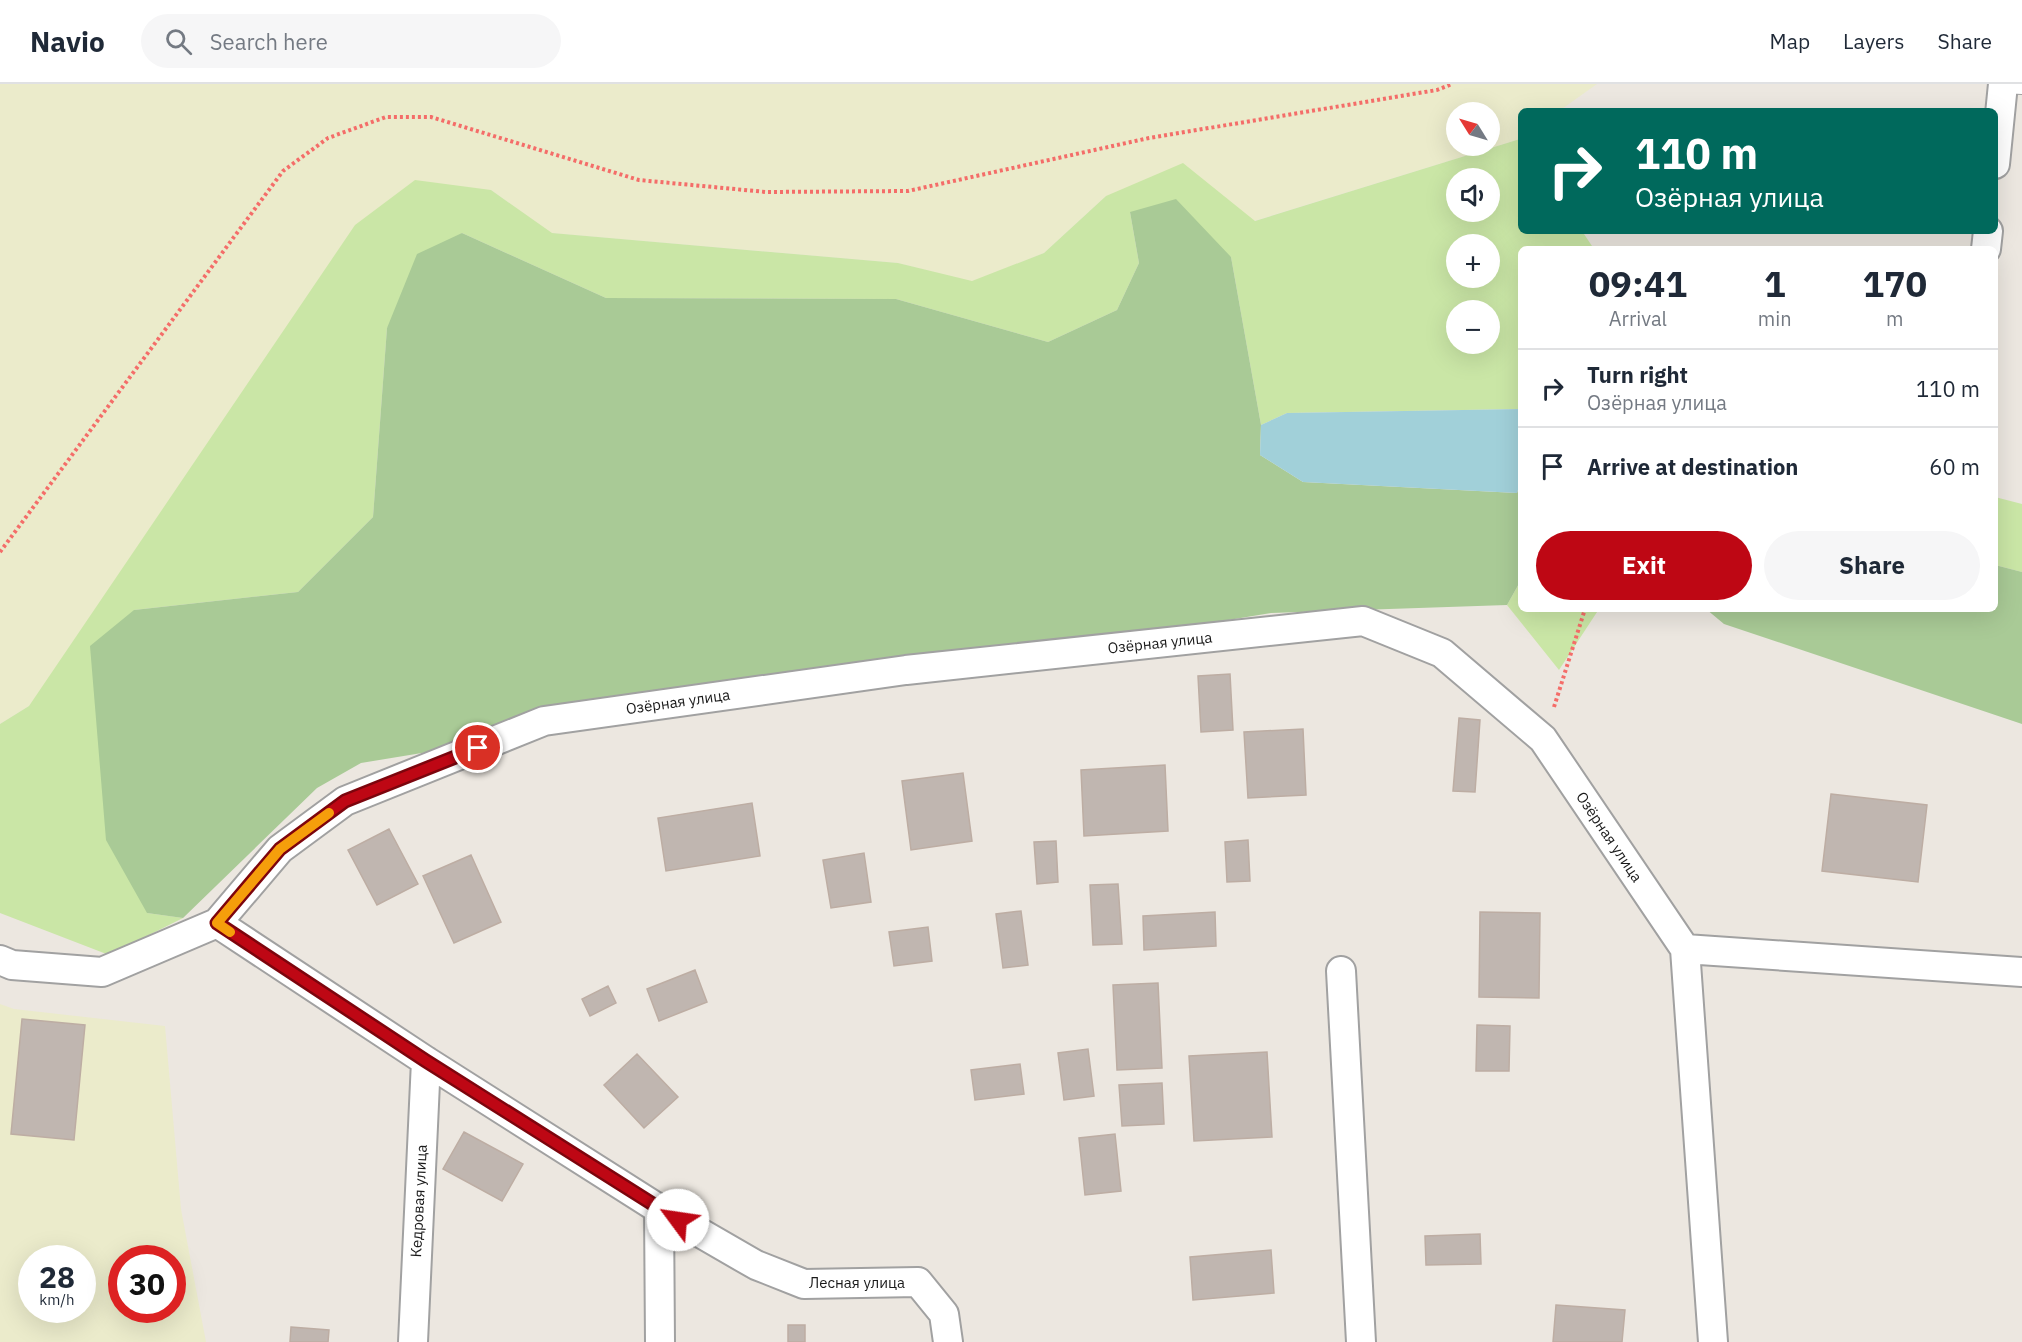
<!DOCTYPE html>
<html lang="en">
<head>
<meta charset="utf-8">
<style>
  body { margin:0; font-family:"IBM Plex Sans",sans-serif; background:#f6f6f7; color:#1f2937; height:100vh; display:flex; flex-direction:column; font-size:22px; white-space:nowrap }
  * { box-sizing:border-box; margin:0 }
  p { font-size:20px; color:#747a83 }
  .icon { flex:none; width:33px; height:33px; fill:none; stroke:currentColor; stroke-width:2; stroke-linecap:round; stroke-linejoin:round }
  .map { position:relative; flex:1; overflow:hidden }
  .sheet { position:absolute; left:1518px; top:162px; width:480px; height:366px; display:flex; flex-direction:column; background:#fff; border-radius:9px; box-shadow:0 6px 24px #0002 }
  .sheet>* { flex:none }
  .top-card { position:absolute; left:1518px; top:24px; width:480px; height:126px; border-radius:9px; box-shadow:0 6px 24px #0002; background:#00695c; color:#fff; overflow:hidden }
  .needle { width:39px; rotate:307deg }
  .tools { position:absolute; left:1446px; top:18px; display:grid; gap:12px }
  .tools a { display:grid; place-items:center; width:54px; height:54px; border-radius:50%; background:#fff; box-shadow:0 6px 24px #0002; font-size:30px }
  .speed { position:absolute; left:18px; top:1161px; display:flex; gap:12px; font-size:30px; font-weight:700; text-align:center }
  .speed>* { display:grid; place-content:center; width:78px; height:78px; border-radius:50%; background:#fff; box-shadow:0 6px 24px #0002; line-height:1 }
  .speed small { font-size:15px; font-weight:400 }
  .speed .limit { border:9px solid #d22; background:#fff; color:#111 }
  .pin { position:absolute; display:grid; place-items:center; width:51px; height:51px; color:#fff; margin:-26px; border:3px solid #fff; border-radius:50%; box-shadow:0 2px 6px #0007 }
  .me { position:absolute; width:66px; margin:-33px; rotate:301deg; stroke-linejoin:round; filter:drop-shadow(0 0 4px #0008) }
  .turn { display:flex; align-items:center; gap:21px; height:126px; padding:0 18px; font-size:27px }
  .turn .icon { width:78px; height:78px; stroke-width:2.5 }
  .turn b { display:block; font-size:42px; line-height:51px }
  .eta { display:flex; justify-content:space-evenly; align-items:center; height:102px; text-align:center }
  .eta b { font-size:36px; font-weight:700; line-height:42px }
  .action { display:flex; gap:12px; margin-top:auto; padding:12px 18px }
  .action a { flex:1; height:69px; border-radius:36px; background:#be0714; color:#fff; font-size:24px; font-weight:700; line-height:69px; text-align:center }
  .action a+a { background:#f6f6f7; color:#1f2937 }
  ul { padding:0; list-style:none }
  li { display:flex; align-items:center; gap:18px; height:78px; padding:0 18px; border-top:2px solid #e0e1e3 }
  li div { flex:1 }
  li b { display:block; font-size:22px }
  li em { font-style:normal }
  header { display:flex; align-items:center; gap:36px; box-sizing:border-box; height:84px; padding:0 30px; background:#fff; border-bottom:2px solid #e0e1e3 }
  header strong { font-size:28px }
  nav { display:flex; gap:33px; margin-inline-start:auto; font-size:21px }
  .search { width:420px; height:54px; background:#f6f6f7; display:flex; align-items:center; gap:15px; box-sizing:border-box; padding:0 21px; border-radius:33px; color:#747a83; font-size:22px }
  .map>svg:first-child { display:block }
</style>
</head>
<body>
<header>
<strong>Navio</strong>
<div class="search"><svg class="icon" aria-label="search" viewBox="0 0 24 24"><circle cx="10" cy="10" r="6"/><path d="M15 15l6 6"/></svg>Search here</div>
<nav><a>Map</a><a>Layers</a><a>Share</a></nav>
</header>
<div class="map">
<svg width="2022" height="1258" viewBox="0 0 2022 1258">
  <rect width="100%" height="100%" fill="#ece7e0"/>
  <path fill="#ebebcb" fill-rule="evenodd" d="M0 0H1597L1559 27H1521L1520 55 1254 137 1106 112 1044 169 972 198 898 179 551 149 491 106 29 622 0 640ZM1456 28H1490V62H1456Z
    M0 920 14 925 165 942 181 1125 206 1258H0ZM32 1174H82V1226H32ZM122 1174H172V1226H122Z"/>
  <path fill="#cae6a6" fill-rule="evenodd" d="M1520 55 1521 147H1582L1594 165H1521V325L1287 329 1261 341 1231 173 1130 128 1139 179 1117 226 1048 258 896 215 606 214 462 149 387 244 373 433 298 508 134 526 147 829 183 834 109 871 0 829V640L29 622 355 141 415 96 491 106 552 149 898 179 972 197 1044 169 1106 112 1183 79 1255 137ZM1456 94H1490V128H1456ZM1456 160H1490V194H1456ZM1456 226H1490V260H1456Z
    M1995 413 2022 420V488L1995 481Z
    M1521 496V525H1599L1559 586 1507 521Z"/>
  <path fill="#a9ca96" d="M1176 115 1231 173 1261 341 1260 371 1303 398 1517 409 1521 396V496L1507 521 1271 529 361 679 317 704 183 834 147 829 106 756 90 562 134 526 298 508 373 433 387 244 417 170 462 149 606 214 896 215 1048 258 1117 226 1139 179 1130 128Z
    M1995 481 2022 488V640L1724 540 1706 525H1995Z"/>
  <path fill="#a1d0d9" d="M1521 325V396L1517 409 1303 398 1260 371 1261 341 1287 329Z"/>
  <path fill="#c0b6b0" stroke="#bdada3" stroke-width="1.5" d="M1230 590 1233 646 1201 648 1198 592Z
    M1459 634 1480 636 1475 708 1453 707Z
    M1303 645 1306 711 1248 714 1244 648Z
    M1165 681 1168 747 1084 752 1081 686Z
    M963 689 972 757 911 766 902 697Z
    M1831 710 1927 721 1918 798 1822 787Z
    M752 719 760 772 666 787 658 734Z
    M389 745 418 800 377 821 348 766Z
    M1248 756 1250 797 1227 798 1225 758Z
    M1056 757 1058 798 1037 800 1034 758Z
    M864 769 871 818 831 824 823 776Z
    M471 771 501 838 454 859 423 792Z
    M1118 800 1122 860 1093 861 1090 801Z
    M1021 827 1028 881 1003 884 996 830Z
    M1215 828 1216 862 1144 866 1143 832Z
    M1480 828 1540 829 1539 914 1479 913Z
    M928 843 932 877 894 882 889 848Z
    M695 886 707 918 659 937 647 905Z
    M1158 899 1162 984 1117 986 1113 901Z
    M608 902 616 919 590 932 582 915Z
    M22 935 85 941 74 1056 11 1050Z
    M1477 941 1510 942 1509 987H1476Z
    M1088 965 1094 1012 1064 1016 1058 969Z
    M1267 968 1272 1053 1194 1057 1189 972Z
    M637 970 678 1013 644 1044 604 1001Z
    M1020 980 1024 1010 975 1016 971 986Z
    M1162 999 1164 1040 1122 1042 1119 1001Z
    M464 1048 523 1080 502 1117 443 1085Z
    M1115 1050 1121 1107 1085 1111 1079 1054Z
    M1480 1150 1481 1180 1426 1181 1425 1152Z
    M1271 1166 1274 1209 1193 1216 1190 1173Z
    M1556 1221 1625 1226 1622 1258H1553Z
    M788 1241H805V1258H788Z
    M291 1243 329 1246 328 1258H290Z"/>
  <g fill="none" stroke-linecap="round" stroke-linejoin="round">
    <defs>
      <path id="lane" d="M2003 2 2022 3"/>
      <path id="street" d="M1995 80 2003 0
        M1986 165 1988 147
        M217 839 426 977 659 1125 756 1181 804 1200 918 1198 944 1230 948 1258
        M1685 865 1713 1258
        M0 876 12 881 102 888 217 839 280 765 345 717 544 637 906 586 1363 537 1442 569 1543 655 1685 865 2022 888
        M1341 887 1361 1258
        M659 1125 660 1258
        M413 1258 426 977"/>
    </defs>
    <use href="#lane" stroke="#a1a1a1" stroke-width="16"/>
    <use href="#street" stroke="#a1a1a1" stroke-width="32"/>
    <path stroke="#f46d69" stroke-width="4" stroke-dasharray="3 3" stroke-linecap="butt" d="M0 468 283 87 328 54 386 33H431L639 96 766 108 908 107 1149 54 1437 6 1452 0
      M1554 623 1585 525"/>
    <use href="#lane" stroke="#fff" stroke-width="14"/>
    <use href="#street" stroke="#fff" stroke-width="28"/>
  </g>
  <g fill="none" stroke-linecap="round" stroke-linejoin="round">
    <defs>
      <path id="route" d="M478 664 345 717 280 765 217 839 426 977 678 1136"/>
    </defs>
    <use href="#route" stroke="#7c050d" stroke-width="15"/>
    <use href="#route" stroke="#be0714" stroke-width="10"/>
    <path stroke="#f59e0b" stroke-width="10" d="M230 848 217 839 280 765 329 729"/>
  </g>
  <g text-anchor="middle" stroke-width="5" stroke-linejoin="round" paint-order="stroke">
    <g font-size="15" fill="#1a1a1a" stroke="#fff">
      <text transform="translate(1160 559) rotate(-6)" y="5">Озёрная улица</text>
      <text transform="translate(678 618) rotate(-8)" y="5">Озёрная улица</text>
      <text transform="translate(1609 753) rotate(56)" y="5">Озёрная улица</text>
      <text transform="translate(419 1117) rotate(-87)" y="5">Кедровая улица</text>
      <text x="857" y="1204">Лесная улица</text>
    </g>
  </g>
</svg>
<div class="tools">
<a><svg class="needle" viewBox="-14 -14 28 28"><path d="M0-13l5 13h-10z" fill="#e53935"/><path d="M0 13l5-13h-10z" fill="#747a83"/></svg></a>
<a><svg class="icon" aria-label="sound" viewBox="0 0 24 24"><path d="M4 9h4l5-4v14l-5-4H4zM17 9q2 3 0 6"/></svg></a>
<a>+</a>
<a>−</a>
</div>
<div class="speed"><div>28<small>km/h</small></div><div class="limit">30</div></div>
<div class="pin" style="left:478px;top:664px;background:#d93025"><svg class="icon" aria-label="arrive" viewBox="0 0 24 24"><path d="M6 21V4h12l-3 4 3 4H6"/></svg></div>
<svg class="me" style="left:678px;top:1136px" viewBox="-20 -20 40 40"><circle r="19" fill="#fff"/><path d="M0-13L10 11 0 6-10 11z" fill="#be0714"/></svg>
<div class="top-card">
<div class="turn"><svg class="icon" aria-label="right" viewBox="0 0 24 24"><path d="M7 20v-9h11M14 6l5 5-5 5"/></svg><div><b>110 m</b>Озёрная улица</div></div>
</div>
<section class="sheet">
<div class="eta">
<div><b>09:41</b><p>Arrival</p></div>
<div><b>1</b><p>min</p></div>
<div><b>170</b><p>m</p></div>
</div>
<ul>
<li><svg class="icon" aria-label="right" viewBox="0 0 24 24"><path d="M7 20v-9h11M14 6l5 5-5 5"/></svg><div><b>Turn right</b><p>Озёрная улица</p></div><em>110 m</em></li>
<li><svg class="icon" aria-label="arrive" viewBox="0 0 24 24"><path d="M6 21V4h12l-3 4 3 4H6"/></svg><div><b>Arrive at destination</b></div><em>60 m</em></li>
</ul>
<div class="action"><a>Exit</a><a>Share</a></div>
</section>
</div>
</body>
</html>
